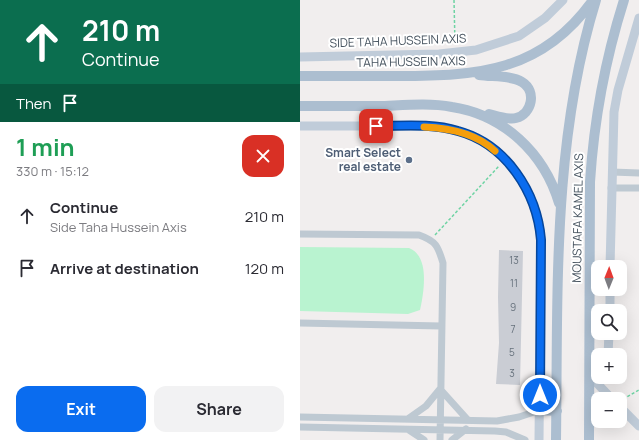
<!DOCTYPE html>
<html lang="en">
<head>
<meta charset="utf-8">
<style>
  body { margin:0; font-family:Manrope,sans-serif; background:#f2f2f3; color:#2b2b33; height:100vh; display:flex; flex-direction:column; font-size:15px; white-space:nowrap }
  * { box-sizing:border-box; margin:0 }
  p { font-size:13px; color:#7c7c81 }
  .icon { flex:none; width:22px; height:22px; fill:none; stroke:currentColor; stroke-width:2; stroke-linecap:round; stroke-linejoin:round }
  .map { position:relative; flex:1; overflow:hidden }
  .sheet { display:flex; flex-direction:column; background:#fff; width:300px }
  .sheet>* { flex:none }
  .banner { background:#0b6e4f; color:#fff; overflow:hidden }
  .needle { width:26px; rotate:1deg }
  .tools { position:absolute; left:291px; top:260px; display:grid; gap:8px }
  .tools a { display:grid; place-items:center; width:36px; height:36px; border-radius:8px; background:#fff; box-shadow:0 4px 16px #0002; font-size:20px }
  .pin { position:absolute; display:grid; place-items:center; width:34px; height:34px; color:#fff; margin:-17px; border-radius:8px; box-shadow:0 2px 6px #0006 }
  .me { position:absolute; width:44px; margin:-22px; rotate:0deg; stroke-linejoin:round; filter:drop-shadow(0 0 3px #0008) }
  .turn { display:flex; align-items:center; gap:14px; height:84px; padding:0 16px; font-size:18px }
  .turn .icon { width:52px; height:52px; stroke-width:2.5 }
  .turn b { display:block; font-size:28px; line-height:34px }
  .then { display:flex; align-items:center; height:38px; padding:0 16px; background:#0003; gap:8px; font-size:15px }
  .round { display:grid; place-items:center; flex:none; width:42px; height:42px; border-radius:12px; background:#f2f2f3 }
  .head { display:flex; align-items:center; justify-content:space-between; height:68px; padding:0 16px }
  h1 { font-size:24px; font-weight:700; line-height:30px; color:#1e9e55 }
  .button { display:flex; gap:8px; margin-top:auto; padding:8px 16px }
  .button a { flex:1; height:46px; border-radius:12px; background:#0a6cef; color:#fff; font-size:16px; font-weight:700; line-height:46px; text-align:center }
  .button a+a { background:#f2f2f3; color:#2b2b33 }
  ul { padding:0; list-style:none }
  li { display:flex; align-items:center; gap:12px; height:52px; padding:0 16px }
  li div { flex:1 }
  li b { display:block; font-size:15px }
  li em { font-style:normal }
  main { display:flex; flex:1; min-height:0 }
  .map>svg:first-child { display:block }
</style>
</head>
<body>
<main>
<section class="sheet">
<div class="banner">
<div class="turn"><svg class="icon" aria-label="ahead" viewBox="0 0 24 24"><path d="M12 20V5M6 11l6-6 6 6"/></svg><div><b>210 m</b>Continue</div></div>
<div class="then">Then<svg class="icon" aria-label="arrive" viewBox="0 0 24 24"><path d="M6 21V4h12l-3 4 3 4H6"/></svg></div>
</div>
<div class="head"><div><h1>1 min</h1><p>330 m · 15:12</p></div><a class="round" style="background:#d93025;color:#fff"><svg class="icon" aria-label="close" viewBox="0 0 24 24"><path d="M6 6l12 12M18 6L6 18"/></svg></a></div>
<ul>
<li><svg class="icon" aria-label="ahead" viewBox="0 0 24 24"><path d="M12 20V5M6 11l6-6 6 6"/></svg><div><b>Continue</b><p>Side Taha Hussein Axis</p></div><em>210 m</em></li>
<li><svg class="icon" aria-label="arrive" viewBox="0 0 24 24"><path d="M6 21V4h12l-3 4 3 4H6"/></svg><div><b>Arrive at destination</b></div><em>120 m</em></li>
</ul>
<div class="button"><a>Exit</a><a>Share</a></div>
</section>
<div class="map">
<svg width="339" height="440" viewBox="0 0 339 440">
  <rect width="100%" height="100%" fill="#f1eeee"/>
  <path fill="#b9f3d0" d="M0 247 109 248C130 256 124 292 120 310L108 314 0 311Z"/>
  <path fill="#cacdd4" d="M199 250 223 251 220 385 196 384 199 343 198 297Z"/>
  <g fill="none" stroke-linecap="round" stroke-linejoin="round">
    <path stroke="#6ed3a3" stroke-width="1.5" stroke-dasharray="3 2" stroke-linecap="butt" d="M154 0 155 44
      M135 235 199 166
      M323 399 339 390"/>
    <path stroke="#bec9d2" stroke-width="7" d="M312 172 339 173
      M311 188H339
      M0 234 119 235C136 241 138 246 143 263L140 440
      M0 323 141 326
      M0 417 197 421 219 417 240 410
      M109 418 126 406 140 389 167 419
      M0 427 195 431 206 432 225 440
      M109 430 124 440
      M152 440 166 429"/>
    <path stroke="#c0ccd9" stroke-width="9" d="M0 57 139 54 176 50 219 36 245 18 263 0
      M0 126C30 126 61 126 91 126 113 126 136 125 158 131 206 145 237 192 241 240L239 440
      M310 267 314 112 318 90 339 18
      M310 311V289
      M308 355 309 333
      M290 376 312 399
      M320 407 339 426"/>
    <path stroke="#acbed0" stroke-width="10" d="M179 75C192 77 211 75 222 82 237 91 232 114 216 118 208 120 197 116 189 114
      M0 76C33 76 65 76 98 76 178 76 242 72 293 0
      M0 106C28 106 57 106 85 106 107 105 130 103 152 107 204 115 244 153 259 203
      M240 410 257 411
      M256 440C258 293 252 142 296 0
      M289 440 290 182C294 119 305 60 324 0"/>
  </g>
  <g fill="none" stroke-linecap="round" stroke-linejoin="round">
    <defs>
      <path id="route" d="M76 126C102 126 132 123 158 131 206 144 237 192 241 240L240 395"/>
    </defs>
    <use href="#route" stroke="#06469b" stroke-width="10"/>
    <use href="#route" stroke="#0a6cef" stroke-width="7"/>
    <path stroke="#f59e0b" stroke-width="7" d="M124 127C149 128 176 133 195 151"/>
  </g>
  <circle fill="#5c6f8a" stroke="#fff" stroke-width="1.5" cx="109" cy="160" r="4"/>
  <g text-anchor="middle" stroke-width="4" stroke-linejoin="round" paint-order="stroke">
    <g font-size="10" fill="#66717c">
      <text x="214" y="264">13</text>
      <text x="214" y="287">11</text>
      <text x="213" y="311">9</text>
      <text x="213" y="333">7</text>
      <text x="212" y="356">5</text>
      <text x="212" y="377">3</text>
    </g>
    <g font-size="12" fill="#45525e" stroke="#fff">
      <text transform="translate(98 41) rotate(-2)" y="4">SIDE TAHA HUSSEIN AXIS</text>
      <text transform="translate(111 62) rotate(-1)" y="4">TAHA HUSSEIN AXIS</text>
      <text transform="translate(278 218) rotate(-89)" y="4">MOUSTAFA KAMEL AXIS</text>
    </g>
    <g font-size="12" font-weight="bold" fill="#4e5e75" stroke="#fff" text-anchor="end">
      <text x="101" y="157">Smart Select<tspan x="101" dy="14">real estate</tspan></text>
    </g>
  </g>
</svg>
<div class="tools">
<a><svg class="needle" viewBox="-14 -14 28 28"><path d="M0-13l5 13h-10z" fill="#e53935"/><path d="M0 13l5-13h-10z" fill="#7c7c81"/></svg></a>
<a><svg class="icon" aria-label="search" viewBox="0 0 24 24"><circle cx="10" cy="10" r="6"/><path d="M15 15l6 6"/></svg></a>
<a>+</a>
<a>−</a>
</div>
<div class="pin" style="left:76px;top:126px;background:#d93025"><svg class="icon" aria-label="arrive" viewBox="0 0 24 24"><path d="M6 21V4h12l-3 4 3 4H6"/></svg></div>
<svg class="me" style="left:240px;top:395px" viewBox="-20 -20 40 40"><circle r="17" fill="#0a6cef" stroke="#fff" stroke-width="3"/><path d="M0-11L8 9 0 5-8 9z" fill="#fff"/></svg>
</div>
</main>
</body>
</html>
